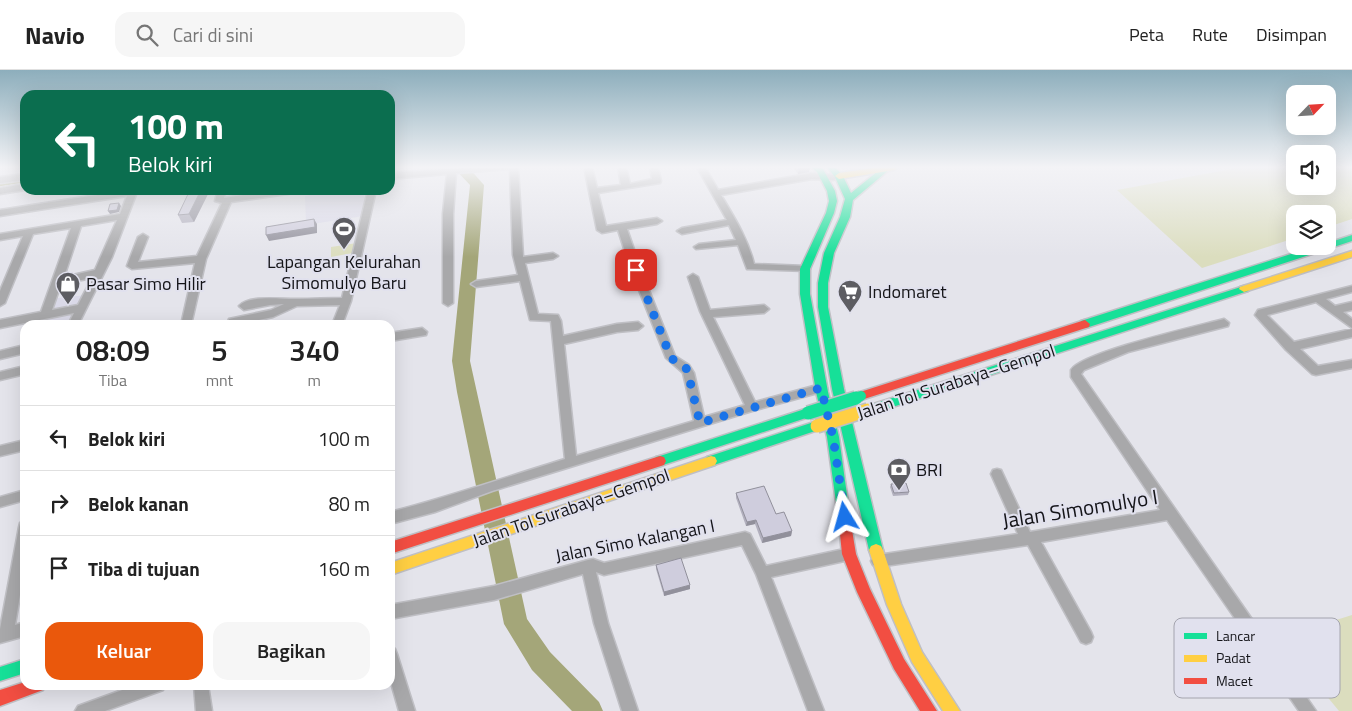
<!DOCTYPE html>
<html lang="id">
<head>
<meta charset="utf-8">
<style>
  body { margin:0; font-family:"Titillium Web",sans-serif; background:#f6f6f6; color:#222; height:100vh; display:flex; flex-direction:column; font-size:19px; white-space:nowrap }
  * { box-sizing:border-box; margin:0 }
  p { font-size:16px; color:#767676 }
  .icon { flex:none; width:28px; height:28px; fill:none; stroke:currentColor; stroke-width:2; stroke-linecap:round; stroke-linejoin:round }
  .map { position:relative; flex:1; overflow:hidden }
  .drawer { position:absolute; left:20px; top:250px; width:375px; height:370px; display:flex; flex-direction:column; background:#fff; border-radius:15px; box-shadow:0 5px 20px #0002 }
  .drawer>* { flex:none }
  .banner { position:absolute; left:20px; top:20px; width:375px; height:105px; border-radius:15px; box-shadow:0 5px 20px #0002; background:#0b6e4f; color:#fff; overflow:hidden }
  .needle { width:32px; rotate:65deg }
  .buttons { position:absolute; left:1286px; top:15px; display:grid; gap:10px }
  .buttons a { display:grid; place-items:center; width:50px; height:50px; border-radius:10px; background:#fff; box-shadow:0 5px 20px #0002; font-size:25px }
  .pin { position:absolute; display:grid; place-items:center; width:42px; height:42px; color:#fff; margin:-21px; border-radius:10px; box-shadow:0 2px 8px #0006 }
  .me { position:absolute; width:55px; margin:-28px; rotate:352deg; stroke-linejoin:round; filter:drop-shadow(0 0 4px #0008) }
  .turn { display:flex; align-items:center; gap:18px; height:105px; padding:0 25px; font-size:22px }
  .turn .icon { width:65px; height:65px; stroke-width:2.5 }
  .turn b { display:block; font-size:35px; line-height:42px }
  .eta { display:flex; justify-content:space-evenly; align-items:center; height:85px; text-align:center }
  .eta b { font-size:30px; font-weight:600; line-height:35px }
  .cta { display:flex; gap:10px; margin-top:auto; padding:10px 25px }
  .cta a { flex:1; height:58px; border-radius:15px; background:#ea580c; color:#fff; font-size:20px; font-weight:600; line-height:58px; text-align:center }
  .cta a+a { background:#f6f6f6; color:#222 }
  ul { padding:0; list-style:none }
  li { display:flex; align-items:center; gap:15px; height:65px; padding:0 25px; border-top:1px solid #e0e0e0 }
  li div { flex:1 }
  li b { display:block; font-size:19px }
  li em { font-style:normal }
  header { display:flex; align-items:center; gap:30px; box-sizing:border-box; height:70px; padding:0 25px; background:#fff; border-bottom:1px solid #e0e0e0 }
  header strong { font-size:24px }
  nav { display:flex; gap:28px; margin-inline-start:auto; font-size:18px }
  .search { width:350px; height:45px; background:#f6f6f6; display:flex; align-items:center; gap:12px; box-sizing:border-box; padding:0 18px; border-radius:15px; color:#767676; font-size:19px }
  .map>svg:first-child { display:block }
</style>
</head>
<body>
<header>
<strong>Navio</strong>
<div class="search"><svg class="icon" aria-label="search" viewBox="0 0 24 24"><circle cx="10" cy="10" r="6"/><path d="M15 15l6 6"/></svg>Cari di sini</div>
<nav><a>Peta</a><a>Rute</a><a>Disimpan</a></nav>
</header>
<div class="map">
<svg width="1352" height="641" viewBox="0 0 1352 641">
  <rect width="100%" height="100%" fill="#e4e4eb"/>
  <path fill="#dad9e8" d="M337 120H365L363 146 306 155 305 126Z
    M87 225 71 255H38L42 245 52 243 57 228Z"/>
  <path fill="#dbddbe" d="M1243 97H1295V116H1328V97H1352V149L1328 157V144H1295V168L1202 198 1117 120Z
    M357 173 358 182 331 187V177Z
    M1352 545V641H1339L1279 568Z"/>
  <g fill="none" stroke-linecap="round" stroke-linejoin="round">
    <path stroke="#a4a679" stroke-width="2.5" d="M0 115 25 111"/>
    <path fill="#a4a679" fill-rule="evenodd" d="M453 97H468L484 115 470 291 527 549 550 582 599 632 603 641H572L532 600 504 554 457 322 452 291 470 115Z"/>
    <defs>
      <path id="street" d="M477 97H518L523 187 553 183 558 186 553 189 525 193 538 244 558 245 561 251 563 266 617 254 638 252 643 256 638 260 617 262 564 274 576 386 694 351 683 303 666 288 631 200 618 160 602 163 597 160 584 97H592L597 118 621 115 618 97H626L630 114 652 109 650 97H658L661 111 660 113 598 123 606 156 657 148 662 151 657 154 627 159 641 200 675 286 689 295 694 303 704 347 745 335 700 241 688 207 693 204 698 207 710 240 764 235 769 239 764 243 713 247 755 332 821 314 825 315 827 318 825 321 752 341 492 421 435 442 390 454V442C449 427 506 407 565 389L551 251 530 250 520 211 476 217 471 214 476 211 518 205 513 185 510 99 456 103 453 144V233L448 236 443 233V144L447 104 390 109V103Z
        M697 97H705L718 120 812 103 836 105V109L833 110 812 109 721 125C734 147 748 169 754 194L805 196 808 197 810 199 808 201 747 199 738 175 696 179 694 177 699 174 736 170 729 155 682 164 677 161 682 158 727 150Z
        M25 104V110L0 113V107Z
        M25 114V120L0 124V118Z
        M129 120H135L137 122 112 187 78 255H68L74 243 0 258V250L41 242 71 158 33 164 5 233 0 236V221L23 166 0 170V164L120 144 127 126 0 146V140ZM117 150 95 200 64 207 81 156ZM92 208 78 235 52 240 61 214Z
        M218 120H226L224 128 276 120H298L294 123 231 132 206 189 191 255H181L195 193 132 199 127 196 138 167 143 164 148 167 138 192 197 186 222 133 215 131Z
        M368 120H376L351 231 342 255H332L340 235 297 236 273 247 236 255H229L228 252 229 249 271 240 284 234 270 235 244 240 239 236C250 224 284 230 299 229 313 229 328 228 342 228Z
        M1352 216V222L1326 229 1335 236 1352 232V240L1343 242 1352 249V258L1316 232 1267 245 1294 272 1352 259V267L1300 279 1318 296 1352 290V298L1316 305 1312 304 1286 280 1255 245 1258 240Z
        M1224 249 1229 253 1228 256 1128 282 1084 300 1081 304 1316 641H1299L1167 450 1041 472 1091 562 1093 567 1091 572 1086 574 1081 572 1028 475 878 497 873 495 871 491 873 487 878 485 1018 464 991 404 993 400 997 399 1001 400 1030 462 1160 440 1071 307V300C1082 282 1198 256 1224 249Z
        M422 258 427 262 426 265 390 271V263Z
        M25 275V283L0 289V281Z
        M25 296V304L0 310V302Z
        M25 370V380L0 386V376Z
        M25 420V430L0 437V427Z
        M25 451V495L15 555 25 552V566L0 573V559L19 457 20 453Z
        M745 462 750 464 766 496 849 478 854 480 856 484 854 488 849 490 771 507 824 641H808L756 504 742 475 604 505 596 502 608 553 638 641H622L594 553 583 504 494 530 390 549V535L494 516 588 490 593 489 604 493Z
        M390 577 395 579 397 584 415 641H399L390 609Z
        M136 615H165L163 620 105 641H75L78 636Z
        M194 615H208L212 641H196Z"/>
      <path id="fast" d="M811 97H820L823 99 835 121 837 131 834 143 810 199V224L828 322 839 367 851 454 850 458 845 460 840 458 839 454 827 367 816 322 800 224V199L826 143 829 131 827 121 817 102Z
        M827 97H835L843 106 851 123 883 97H887L890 99 853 130 850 147 834 183 828 213V237L844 319 883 480 881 484 876 486 871 484 869 480 832 319 818 237V213L824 183 840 147 845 129 835 107Z
        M1352 165V171L1089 257 1085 258 1080 254 1081 251 1316 176H1328V173Z
        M1244 216 1248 217 1249 219 1248 221 868 345 864 343 862 340 864 337Z
        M808 338 812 340 814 343 812 346 660 396 656 395 654 391 656 387 660 386Z
        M817 351 821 353 823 356 821 359 711 396 707 395 705 391 707 387Z
        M25 589V603L0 611V597Z"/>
      <path id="slow" d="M880 97H898L894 100 839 109 835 106 839 103Z
        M1352 181V187L1244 222 1239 219 1240 217Z
        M711 386 715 387 717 391 715 395 390 505V493Z
        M876 474 881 476 883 480 901 534 922 582 960 641H943L912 592 887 535 869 480 871 476Z"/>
      <path id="jam" d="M1085 250 1090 254 1089 257 861 330 857 329 855 326 857 323Z
        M660 386 664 387 666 391 664 395 390 484V472Z
        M845 448 850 450 851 454 856 484 870 519 904 589 937 641H920L894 599 857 522 842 484 839 454 840 450Z
        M25 612V615H45L43 620 0 636V620Z"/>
    </defs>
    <use href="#street" stroke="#bfbfc4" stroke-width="3"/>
    <use href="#fast" stroke="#bfbfc4" stroke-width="3"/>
    <use href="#slow" stroke="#bfbfc4" stroke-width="3"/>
    <use href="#jam" stroke="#bfbfc4" stroke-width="3"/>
    <use href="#street" fill="#a8a8aa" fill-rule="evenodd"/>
    <use href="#fast" fill="#16e098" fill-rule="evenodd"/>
    <use href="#slow" fill="#ffcf43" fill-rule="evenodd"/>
    <use href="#jam" fill="#f24e42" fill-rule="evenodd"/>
    <defs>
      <path id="fast-bridge-far1" d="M852 329 861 326"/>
      <path id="fast-bridge" d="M808 343 856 328"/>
      <path id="slow-bridge" d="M817 356 868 340"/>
    </defs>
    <use href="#fast-bridge-far1" stroke="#bfbfc4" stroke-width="12" stroke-linecap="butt"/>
    <use href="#fast-bridge" stroke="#bfbfc4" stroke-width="16" stroke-linecap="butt"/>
    <use href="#slow-bridge" stroke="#bfbfc4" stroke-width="16" stroke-linecap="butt"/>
    <use href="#fast-bridge-far1" stroke="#16e098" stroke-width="10"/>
    <use href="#fast-bridge" stroke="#16e098" stroke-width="13"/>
    <use href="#slow-bridge" stroke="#ffcf43" stroke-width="13"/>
  </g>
  <path fill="#b2b0be" d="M793 97H810L809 102 798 104Z
    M190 120H210L194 152 182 153 178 145Z
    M891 414 909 422 908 425 893 426 890 417Z
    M736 423 776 444 792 461 791 466 762 473 755 454 746 456 736 428Z
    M656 495 690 515V519L664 526 656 499Z"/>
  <path fill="#91909b" d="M808 97H810L809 102 798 104 799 98Z
    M201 120H210L194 152 189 144Z
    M119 133 121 136 119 142 110 144 108 141Z
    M314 149 317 154V163L269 171 266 165Z
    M756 450 755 454 746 456 747 452Z
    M792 461 791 466 762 473 763 468Z
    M690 515V519L664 526V522Z"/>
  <path fill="#cfcddd" stroke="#91909b" d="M797 97H808L799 98Z
    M190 120H201L189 144 178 145Z
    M119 133 117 140 108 141 110 134Z
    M314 149 315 157 266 165V157Z
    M906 413 909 422 894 423 891 414Z
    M764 416 776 444 784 442 792 461 763 468 756 450 747 452 736 423Z
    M681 488 690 515 664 522 656 495Z"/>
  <linearGradient id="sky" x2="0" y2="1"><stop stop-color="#8daebc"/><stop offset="0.52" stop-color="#f3f3f6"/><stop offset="1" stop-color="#f3f3f6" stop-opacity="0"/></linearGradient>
  <rect width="1352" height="187" fill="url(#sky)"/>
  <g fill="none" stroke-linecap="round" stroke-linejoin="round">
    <path stroke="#1a73e8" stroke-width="9" stroke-dasharray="0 16.2" d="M636 200 671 288 686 298 688 303 700 353 821 318 833 367 845 447"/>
  </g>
  <defs>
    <symbol id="stadium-pin" viewBox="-11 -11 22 30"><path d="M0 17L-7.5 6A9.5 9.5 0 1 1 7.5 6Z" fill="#5d5d62" stroke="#e1e1ee"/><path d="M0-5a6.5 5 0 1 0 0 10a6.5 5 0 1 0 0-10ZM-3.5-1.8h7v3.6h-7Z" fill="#fff"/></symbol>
    <symbol id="shop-pin" viewBox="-11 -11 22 30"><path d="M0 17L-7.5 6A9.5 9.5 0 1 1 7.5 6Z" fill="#5d5d62" stroke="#e1e1ee"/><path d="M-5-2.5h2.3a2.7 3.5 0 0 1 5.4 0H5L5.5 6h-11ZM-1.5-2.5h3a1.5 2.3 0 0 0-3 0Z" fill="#fff"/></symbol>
    <symbol id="supermarket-pin" viewBox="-11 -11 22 30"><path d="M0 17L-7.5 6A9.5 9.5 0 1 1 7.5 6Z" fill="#5d5d62" stroke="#e1e1ee"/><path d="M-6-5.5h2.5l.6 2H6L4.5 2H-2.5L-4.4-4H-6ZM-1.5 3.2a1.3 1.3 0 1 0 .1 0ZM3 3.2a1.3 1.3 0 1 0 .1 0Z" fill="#fff"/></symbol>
    <symbol id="bank-pin" viewBox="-11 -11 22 30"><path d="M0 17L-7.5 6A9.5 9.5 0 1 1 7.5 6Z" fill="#5d5d62" stroke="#e1e1ee"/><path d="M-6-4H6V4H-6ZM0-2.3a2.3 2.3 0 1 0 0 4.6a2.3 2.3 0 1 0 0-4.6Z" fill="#fff"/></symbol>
  </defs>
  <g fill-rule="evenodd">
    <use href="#stadium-pin" x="330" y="145" width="28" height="38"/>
    <use href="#shop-pin" x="54" y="200" width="28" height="38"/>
    <use href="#supermarket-pin" x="836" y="208" width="28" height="38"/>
    <use href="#bank-pin" x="885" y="386" width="28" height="38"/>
  </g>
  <g text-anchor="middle" stroke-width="4" stroke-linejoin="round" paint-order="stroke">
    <g font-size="18" fill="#141418" stroke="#e1e1ee" text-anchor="start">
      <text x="344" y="198" text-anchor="middle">Lapangan Kelurahan<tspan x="344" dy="21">Simomulyo Baru</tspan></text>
      <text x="86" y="220">Pasar Simo Hilir</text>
      <text x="868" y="228">Indomaret</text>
      <text x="916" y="406">BRI</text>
    </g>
    <g font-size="18" fill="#141418" stroke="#e1e1ee">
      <text transform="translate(956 312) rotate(-18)" y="6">Jalan Tol Surabaya–Gempol</text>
      <text transform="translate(571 438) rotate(-19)" y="6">Jalan Tol Surabaya–Gempol</text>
      <text transform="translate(635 471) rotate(-11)" y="6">Jalan Simo Kalangan I</text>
    </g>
    <g font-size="21" fill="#141418" stroke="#e1e1ee">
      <text transform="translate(1080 439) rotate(-9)" y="7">Jalan Simomulyo I</text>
    </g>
  </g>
  <rect x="1174" y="548" width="166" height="80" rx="8" fill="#e1e1ee" stroke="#a4a4ae" stroke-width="1"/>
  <rect x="1184" y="563" width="23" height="6" fill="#16e098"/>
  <rect x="1184" y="585" width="23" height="7" fill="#ffcf43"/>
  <rect x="1184" y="608" width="23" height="6" fill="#f24e42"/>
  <g font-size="14" fill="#141418">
    <text x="1216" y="571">Lancar</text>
    <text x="1216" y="593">Padat</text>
    <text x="1216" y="616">Macet</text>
  </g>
</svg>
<div class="buttons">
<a><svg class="needle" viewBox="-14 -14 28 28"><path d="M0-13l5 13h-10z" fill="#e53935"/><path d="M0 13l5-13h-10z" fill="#767676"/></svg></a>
<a><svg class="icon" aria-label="sound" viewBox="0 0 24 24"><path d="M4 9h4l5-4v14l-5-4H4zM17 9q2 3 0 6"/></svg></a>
<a><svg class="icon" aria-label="layers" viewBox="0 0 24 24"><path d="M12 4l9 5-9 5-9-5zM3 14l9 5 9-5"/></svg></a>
</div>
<div class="pin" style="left:636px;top:200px;background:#d93025"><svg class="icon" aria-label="arrive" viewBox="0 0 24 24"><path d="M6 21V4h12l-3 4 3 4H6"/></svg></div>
<svg class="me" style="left:845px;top:447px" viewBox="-20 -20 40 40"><path d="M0-17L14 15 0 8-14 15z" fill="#1a73e8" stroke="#fff" stroke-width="4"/></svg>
<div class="banner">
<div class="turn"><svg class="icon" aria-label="left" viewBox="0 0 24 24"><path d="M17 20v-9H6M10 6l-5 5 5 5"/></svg><div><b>100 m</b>Belok kiri</div></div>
</div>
<section class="drawer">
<div class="eta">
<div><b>08:09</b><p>Tiba</p></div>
<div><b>5</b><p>mnt</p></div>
<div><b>340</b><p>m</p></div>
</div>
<ul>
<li><svg class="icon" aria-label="left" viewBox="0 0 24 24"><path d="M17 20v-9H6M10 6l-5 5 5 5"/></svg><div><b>Belok kiri</b></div><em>100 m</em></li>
<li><svg class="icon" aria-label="right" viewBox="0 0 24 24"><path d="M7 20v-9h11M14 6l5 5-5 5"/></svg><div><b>Belok kanan</b></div><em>80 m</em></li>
<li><svg class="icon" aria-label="arrive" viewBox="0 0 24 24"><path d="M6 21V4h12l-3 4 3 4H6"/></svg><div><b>Tiba di tujuan</b></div><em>160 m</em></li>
</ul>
<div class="cta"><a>Keluar</a><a>Bagikan</a></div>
</section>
</div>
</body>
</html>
